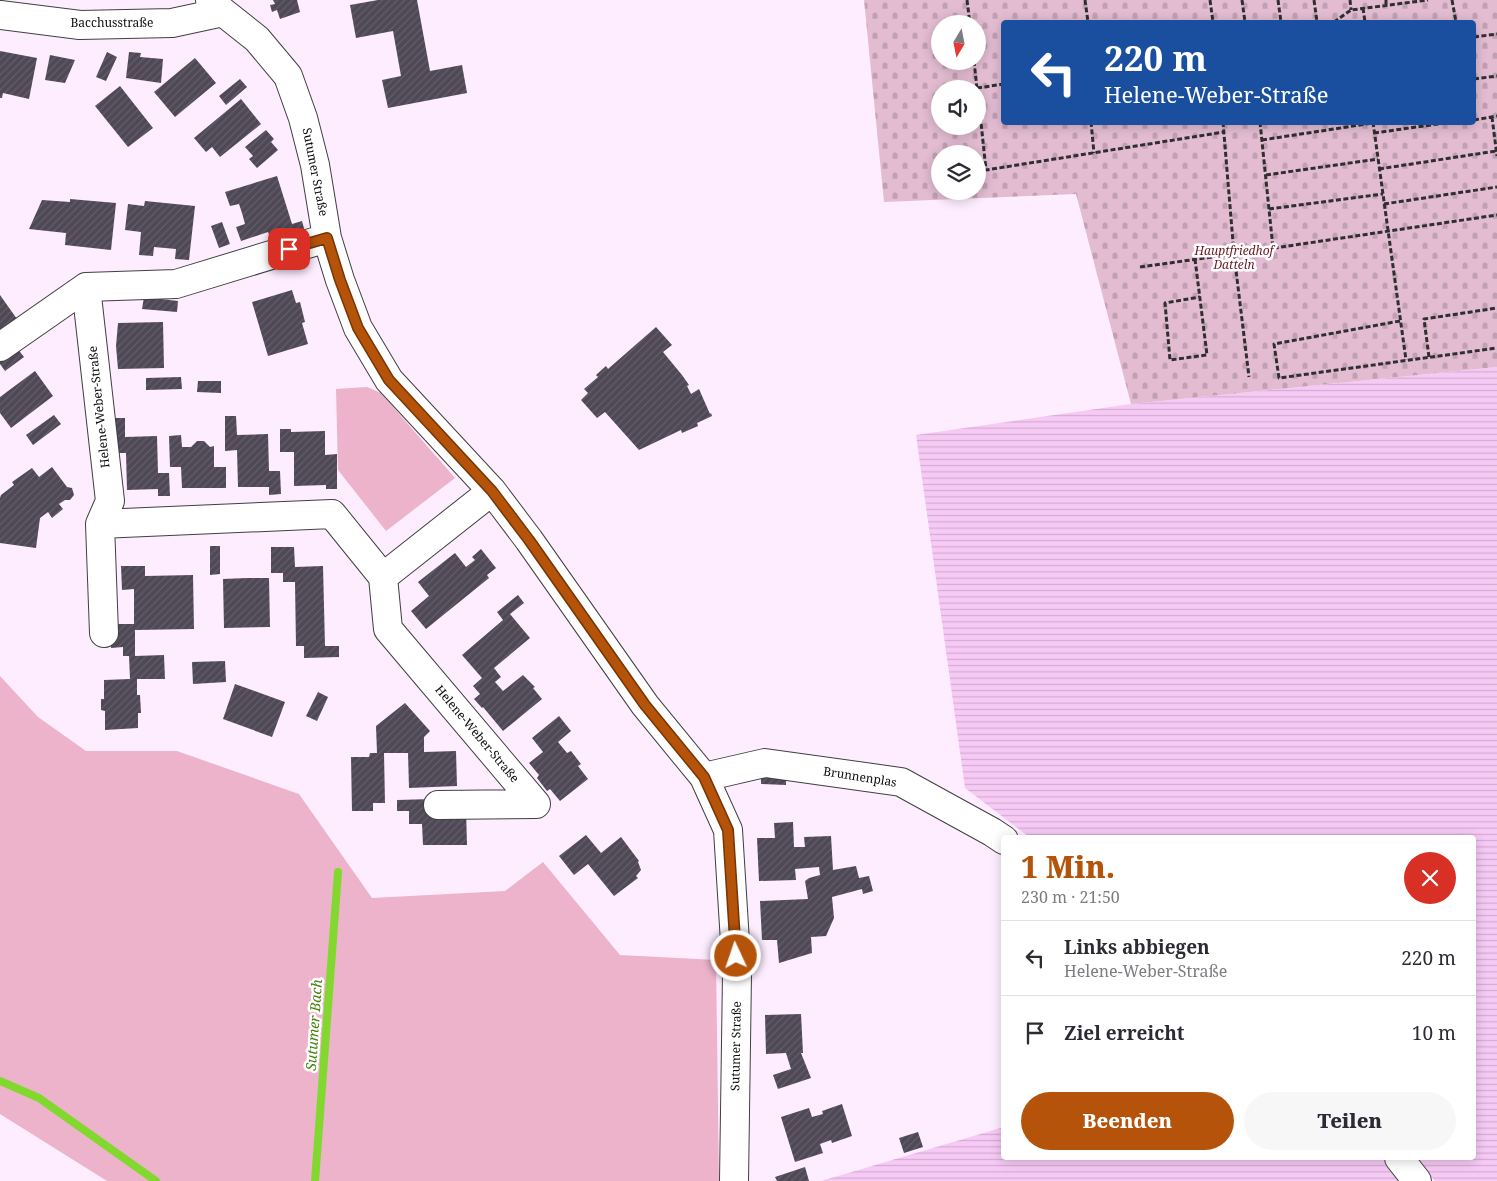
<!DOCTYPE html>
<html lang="de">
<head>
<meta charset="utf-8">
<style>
  body { margin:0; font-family:"Noto Serif",serif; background:#f7f7f7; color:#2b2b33; height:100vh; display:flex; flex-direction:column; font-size:19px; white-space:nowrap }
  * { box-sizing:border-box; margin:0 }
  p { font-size:16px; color:#7c7c81 }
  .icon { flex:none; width:28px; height:28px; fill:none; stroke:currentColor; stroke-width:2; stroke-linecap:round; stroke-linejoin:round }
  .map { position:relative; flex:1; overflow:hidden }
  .panel { position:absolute; left:1001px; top:835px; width:475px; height:325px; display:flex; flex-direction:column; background:#fff; border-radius:5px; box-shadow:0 2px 12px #0003 }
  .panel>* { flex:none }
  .guide { position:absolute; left:1001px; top:20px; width:475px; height:105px; border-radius:5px; box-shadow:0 2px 12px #0003; background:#1a4fa0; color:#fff; overflow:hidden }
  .needle { width:32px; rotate:190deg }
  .buttons { position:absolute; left:931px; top:15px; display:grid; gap:10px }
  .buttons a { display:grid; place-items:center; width:55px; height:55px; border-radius:50%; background:#fff; box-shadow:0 2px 12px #0003; font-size:25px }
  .pin { position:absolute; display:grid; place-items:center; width:42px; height:42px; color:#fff; margin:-21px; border-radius:10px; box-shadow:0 2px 8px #0006 }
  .me { position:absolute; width:55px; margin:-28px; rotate:357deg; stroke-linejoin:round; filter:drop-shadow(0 0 4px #0008) }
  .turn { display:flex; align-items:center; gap:18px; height:105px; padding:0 20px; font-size:22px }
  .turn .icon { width:65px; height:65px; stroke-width:2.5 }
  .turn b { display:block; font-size:35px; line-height:42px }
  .round { display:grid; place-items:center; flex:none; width:52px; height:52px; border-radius:26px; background:#f7f7f7 }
  .summary { display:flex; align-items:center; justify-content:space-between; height:85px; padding:0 20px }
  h1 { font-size:30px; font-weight:800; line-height:38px; color:#b45309 }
  .cta { display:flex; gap:10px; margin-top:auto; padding:10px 20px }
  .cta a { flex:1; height:58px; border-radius:30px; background:#b45309; color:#fff; font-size:20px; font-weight:800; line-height:58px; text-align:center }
  .cta a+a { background:#f7f7f7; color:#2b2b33 }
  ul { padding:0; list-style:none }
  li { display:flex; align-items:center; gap:15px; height:75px; padding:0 20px; border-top:1px solid #e1e1e2 }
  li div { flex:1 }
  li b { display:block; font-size:19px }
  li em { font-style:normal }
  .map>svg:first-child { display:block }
</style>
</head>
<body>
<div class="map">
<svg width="1497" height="1181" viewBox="0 0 1497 1181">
  <defs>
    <pattern id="farmland-rules" width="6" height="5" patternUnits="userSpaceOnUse" patternTransform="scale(1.25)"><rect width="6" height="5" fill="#f7caf6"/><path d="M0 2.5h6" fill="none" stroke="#d3acd2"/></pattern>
    <pattern id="cemetery-stones" width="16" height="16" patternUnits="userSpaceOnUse" patternTransform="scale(1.25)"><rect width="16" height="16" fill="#e3bcd2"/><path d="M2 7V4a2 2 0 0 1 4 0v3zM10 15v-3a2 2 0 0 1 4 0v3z" fill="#c2a0b3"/></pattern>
    <pattern id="building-hatch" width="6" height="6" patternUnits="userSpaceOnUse" patternTransform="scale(1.25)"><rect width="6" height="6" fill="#4f4856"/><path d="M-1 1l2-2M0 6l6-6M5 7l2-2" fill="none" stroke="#645e69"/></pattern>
  </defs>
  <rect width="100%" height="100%" fill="#fdedff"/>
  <path fill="url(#farmland-rules)" d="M1497 367V1181H1435L1415 1158H1474V838L1029 837 965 788 916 435 1131 404Z
    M1004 1127V1158H1384L1400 1181H821Z"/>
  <path fill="#edb3cb" d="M367 387 381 393 455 478 386 531 338 470 336 389Z
    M0 676 38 717 86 751H177L299 794 372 898 505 891 543 862 620 955 716 960 719 1181H107L0 1114Z"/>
  <path fill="url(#cemetery-stones)" fill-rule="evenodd" d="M864 0H1497V367L1131 404 1076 194 884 202ZM1004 22H1474V122H1004ZM940 24H978V61H940ZM940 89H978V126H940ZM940 154H978V191H940Z"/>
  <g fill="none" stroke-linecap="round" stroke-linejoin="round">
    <path stroke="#82d82e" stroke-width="8" d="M0 1081 39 1098 156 1181
      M315 1181 338 872"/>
  </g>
  <path fill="url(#building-hatch)" d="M273 0H297L300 12 280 19 277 10 272 12 270 5 275 4Z
    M378 0H417L430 71 462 65 467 93 388 108 382 80 401 76 393 31 356 38 350 5Z
    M0 51 37 58 29 99 3 93 2 98H0Z
    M107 52 117 57 106 81 96 77Z
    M129 52 141 53 140 57 163 59 161 83 126 78Z
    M50 55 75 60 65 83 45 80Z
    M195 58 216 83 175 117 154 92Z
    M240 79 247 87 226 105 219 96Z
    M120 86 153 128 128 147 95 106Z
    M241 99 261 124 220 157 212 147 206 152 194 138Z
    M266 130 274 139 271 142 278 150 257 168 249 159 253 156 245 147Z
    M277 176 292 224 302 221 305 232 272 243 268 232 241 241 236 227 245 224 242 213 239 204 230 206 225 192Z
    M70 199 116 203 111 250 65 245 66 233 29 229 42 200 70 202Z
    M145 201 195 206 189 260 175 259 176 249 154 247 153 256 139 255 141 232 125 230 128 204 144 206Z
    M222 222 230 244 219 248 211 226Z
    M292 290 296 303 300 302 305 322 302 323 308 344 268 356 252 302Z
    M0 295 17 319 0 332Z
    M144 297 178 301 177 312 142 309Z
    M163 322 164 368 118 369 116 346 118 323Z
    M656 327 672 345 663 352 682 375 689 385 687 386 691 394 699 389 710 414 711 413 712 416 697 423 698 426 682 433 681 430 639 450 605 412 597 418 581 400 588 393 584 389 598 377 596 375 606 366 608 369Z
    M17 348 24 357 5 371 0 364V361Z
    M35 371 53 396 11 428 0 413V397Z
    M181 377 182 389 146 390V378Z
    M198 381H221V393L197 392Z
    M54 415 61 424 33 445 26 435Z
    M225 416H236L237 435 268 434 269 471H280L281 494 269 495V487H238L237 450 225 451Z
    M114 418H125V437L157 436 158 473H169L170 496H158V489L127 490 126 453H115Z
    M280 429H291V432L325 431V455L337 454V489H326V485L294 486V452H280Z
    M181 435 182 447H191L197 441H204L210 447 214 446V467H226V488H182L181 467H170L169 436Z
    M52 467 67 487 72 488 74 495 70 500H65L59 504 63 509 52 518 48 512 40 518 36 548 0 543V498L1 495 14 485 12 482 32 468 39 477Z
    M210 546H220V574L210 575Z
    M271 547H294L295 567 323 566 325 646H339V657L304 658V646H296L295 582H283V573H271Z
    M481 549 496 568 487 575 489 578 426 629 411 611 429 596 418 582 455 553 466 567 475 560 472 557Z
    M121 566H145V576L193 575 194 629 135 630V656L164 655 165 679H137V695H140L141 713H138V728L105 730V711L101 710V699H104V680L130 679 129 656H123V647L111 648V624H134V589L122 590Z
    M247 578H269L270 627 224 628 223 579Z
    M518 595 524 603 510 614 530 638 494 668 501 677 495 682 503 691 523 675 535 687 533 688 542 699 503 731 483 707 482 708 474 699 480 694 473 686 482 678 462 655 503 620 497 612Z
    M225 661 226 682 193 684 192 662Z
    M235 684 285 702 272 737 223 719Z
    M318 692 328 697 317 721 306 716Z
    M405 703 430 731 424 737V752L456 751 457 786 409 788 408 753H384L385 803H373V811H352L351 757H369L370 753H377L376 726Z
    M559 716 571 731 558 742 567 753 571 751 581 764 578 766 588 779 560 801 550 789 547 791 537 778 539 775 529 763 543 752 532 738Z
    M761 770 786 771V785L761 784Z
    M432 799 466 810 467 845H423L422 824H409V811H397V800Z
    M793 822 794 847H805L804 837 831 836 833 870 856 866 859 878 869 876 873 891 863 894 862 889 832 897 834 918 826 936 811 937 812 953 779 963 777 940H762L760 901 808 899 805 881 809 878 820 875 819 867 795 869 796 880 759 881 757 838H775L774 823Z
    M586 835 601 853 621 837 639 861 638 862 641 870 636 876 638 878 614 896 588 864 574 875 559 856Z
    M801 1014 803 1053H801L811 1078 778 1089 773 1075 791 1069 786 1053 766 1054 765 1015Z
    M842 1104 852 1136 832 1143 831 1140 820 1144 823 1153 795 1162 781 1117 809 1108 812 1117 823 1114 822 1111Z
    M918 1132 923 1147 904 1153 899 1138Z
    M805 1167 809 1181H777L775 1177Z"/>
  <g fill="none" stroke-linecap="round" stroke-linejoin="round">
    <defs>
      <path id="minor" d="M210 0 223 12 257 39 288 76 303 118 315 165 327 238 340 280 358 328 389 380 492 491 529 540 645 705 704 777 728 830 737 974 734 1181
        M0 15 80 25 172 23 223 12
        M327 238 176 284 86 287 110 501 100 524 332 514 383 577 388 629 536 804 438 805
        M0 347 86 287
        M100 524 104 633
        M383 577 492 491
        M704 777 765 763 901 782 992 832 1004 840
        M1399 1158 1417 1181"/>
    </defs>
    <use href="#minor" stroke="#404040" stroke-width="30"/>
    <path stroke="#2f2f2f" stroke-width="3" stroke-dasharray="5 2.5" stroke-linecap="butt" d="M967 0 970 24
      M1085 0 1088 22
      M1210 0 1213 22
      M1242 0 1245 22
      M1278 0 1281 22
      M1314 0 1317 22
      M1350 0 1351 10
      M1386 0V5
      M1452 0 1456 22
      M1363 8 1365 22
      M1334 22 1351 10 1428 0
      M1474 37 1497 34
      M974 61 977 89
      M1474 79 1497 76
      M977 88 1004 84
      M978 94 986 170 1224 132
      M1492 117 1497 156
      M1474 120 1497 116
      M1091 122 1094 153
      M1223 122 1234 254 1497 215
      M1260 122 1273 248
      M1373 122 1406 360
      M1374 133 1452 122
      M1262 140 1373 123
      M1379 169 1496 151
      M1266 175 1378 159
      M1384 204 1497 187
      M1269 209 1383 194
      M1195 259 1207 355 1170 360 1165 303 1200 297
      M1140 267 1234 254 1249 377
      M1400 321 1274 344 1279 378 1497 348
      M1429 357 1424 319 1497 308"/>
    <use href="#minor" stroke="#fff" stroke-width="28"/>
  </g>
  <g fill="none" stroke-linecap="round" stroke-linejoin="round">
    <defs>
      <path id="route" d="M289 249 327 238 340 280 358 328 389 380 492 491 529 540 645 705 704 777 728 830 736 956"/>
    </defs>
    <use href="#route" stroke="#753606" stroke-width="12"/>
    <use href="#route" stroke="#b45309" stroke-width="9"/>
  </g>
  <g text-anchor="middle" stroke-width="5" stroke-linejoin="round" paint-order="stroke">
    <g font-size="12" fill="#0d0d0d" stroke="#fff">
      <text x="112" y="27">Bacchusstraße</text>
      <text transform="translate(315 172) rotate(79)" y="4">Sutumer Straße</text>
      <text transform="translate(99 407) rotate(-96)" y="4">Helene-Weber-Straße</text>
      <text transform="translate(477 734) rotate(50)" y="4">Helene-Weber-Straße</text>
      <text transform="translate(860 777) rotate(9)" y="4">Brunnenplas</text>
      <text transform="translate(736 1046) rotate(-89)" y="4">Sutumer Straße</text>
    </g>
    <g font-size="12" font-style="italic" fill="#6a1820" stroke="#fff">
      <text x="1234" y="255">Hauptfriedhof<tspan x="1234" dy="14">Datteln</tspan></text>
    </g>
    <g font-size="14" font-style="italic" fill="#43820d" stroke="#fff">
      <text transform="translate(314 1025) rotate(-86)" y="5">Sutumer Bach</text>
    </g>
  </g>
</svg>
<div class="buttons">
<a><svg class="needle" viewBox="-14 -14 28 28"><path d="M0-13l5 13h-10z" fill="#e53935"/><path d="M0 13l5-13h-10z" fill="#7c7c81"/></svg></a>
<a><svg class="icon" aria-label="sound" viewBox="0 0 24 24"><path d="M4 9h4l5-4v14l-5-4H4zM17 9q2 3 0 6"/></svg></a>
<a><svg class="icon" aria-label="layers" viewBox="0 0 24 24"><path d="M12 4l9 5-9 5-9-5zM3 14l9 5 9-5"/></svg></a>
</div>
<div class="pin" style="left:289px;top:249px;background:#d93025"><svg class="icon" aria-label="arrive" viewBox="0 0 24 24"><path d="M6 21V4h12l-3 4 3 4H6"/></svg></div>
<svg class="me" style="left:736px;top:956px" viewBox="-20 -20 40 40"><circle r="17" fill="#b45309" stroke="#fff" stroke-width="3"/><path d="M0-11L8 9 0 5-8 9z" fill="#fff"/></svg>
<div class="guide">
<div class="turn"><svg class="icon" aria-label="left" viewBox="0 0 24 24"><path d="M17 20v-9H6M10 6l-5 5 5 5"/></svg><div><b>220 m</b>Helene-Weber-Straße</div></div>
</div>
<section class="panel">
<div class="summary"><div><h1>1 Min.</h1><p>230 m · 21:50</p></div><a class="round" style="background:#d93025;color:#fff"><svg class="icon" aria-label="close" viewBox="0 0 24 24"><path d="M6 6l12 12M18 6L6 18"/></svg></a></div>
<ul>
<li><svg class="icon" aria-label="left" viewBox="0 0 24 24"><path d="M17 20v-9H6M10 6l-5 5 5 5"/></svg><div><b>Links abbiegen</b><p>Helene-Weber-Straße</p></div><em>220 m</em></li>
<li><svg class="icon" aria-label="arrive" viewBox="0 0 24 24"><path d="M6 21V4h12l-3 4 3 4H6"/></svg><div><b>Ziel erreicht</b></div><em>10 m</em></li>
</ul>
<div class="cta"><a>Beenden</a><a>Teilen</a></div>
</section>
</div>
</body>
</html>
